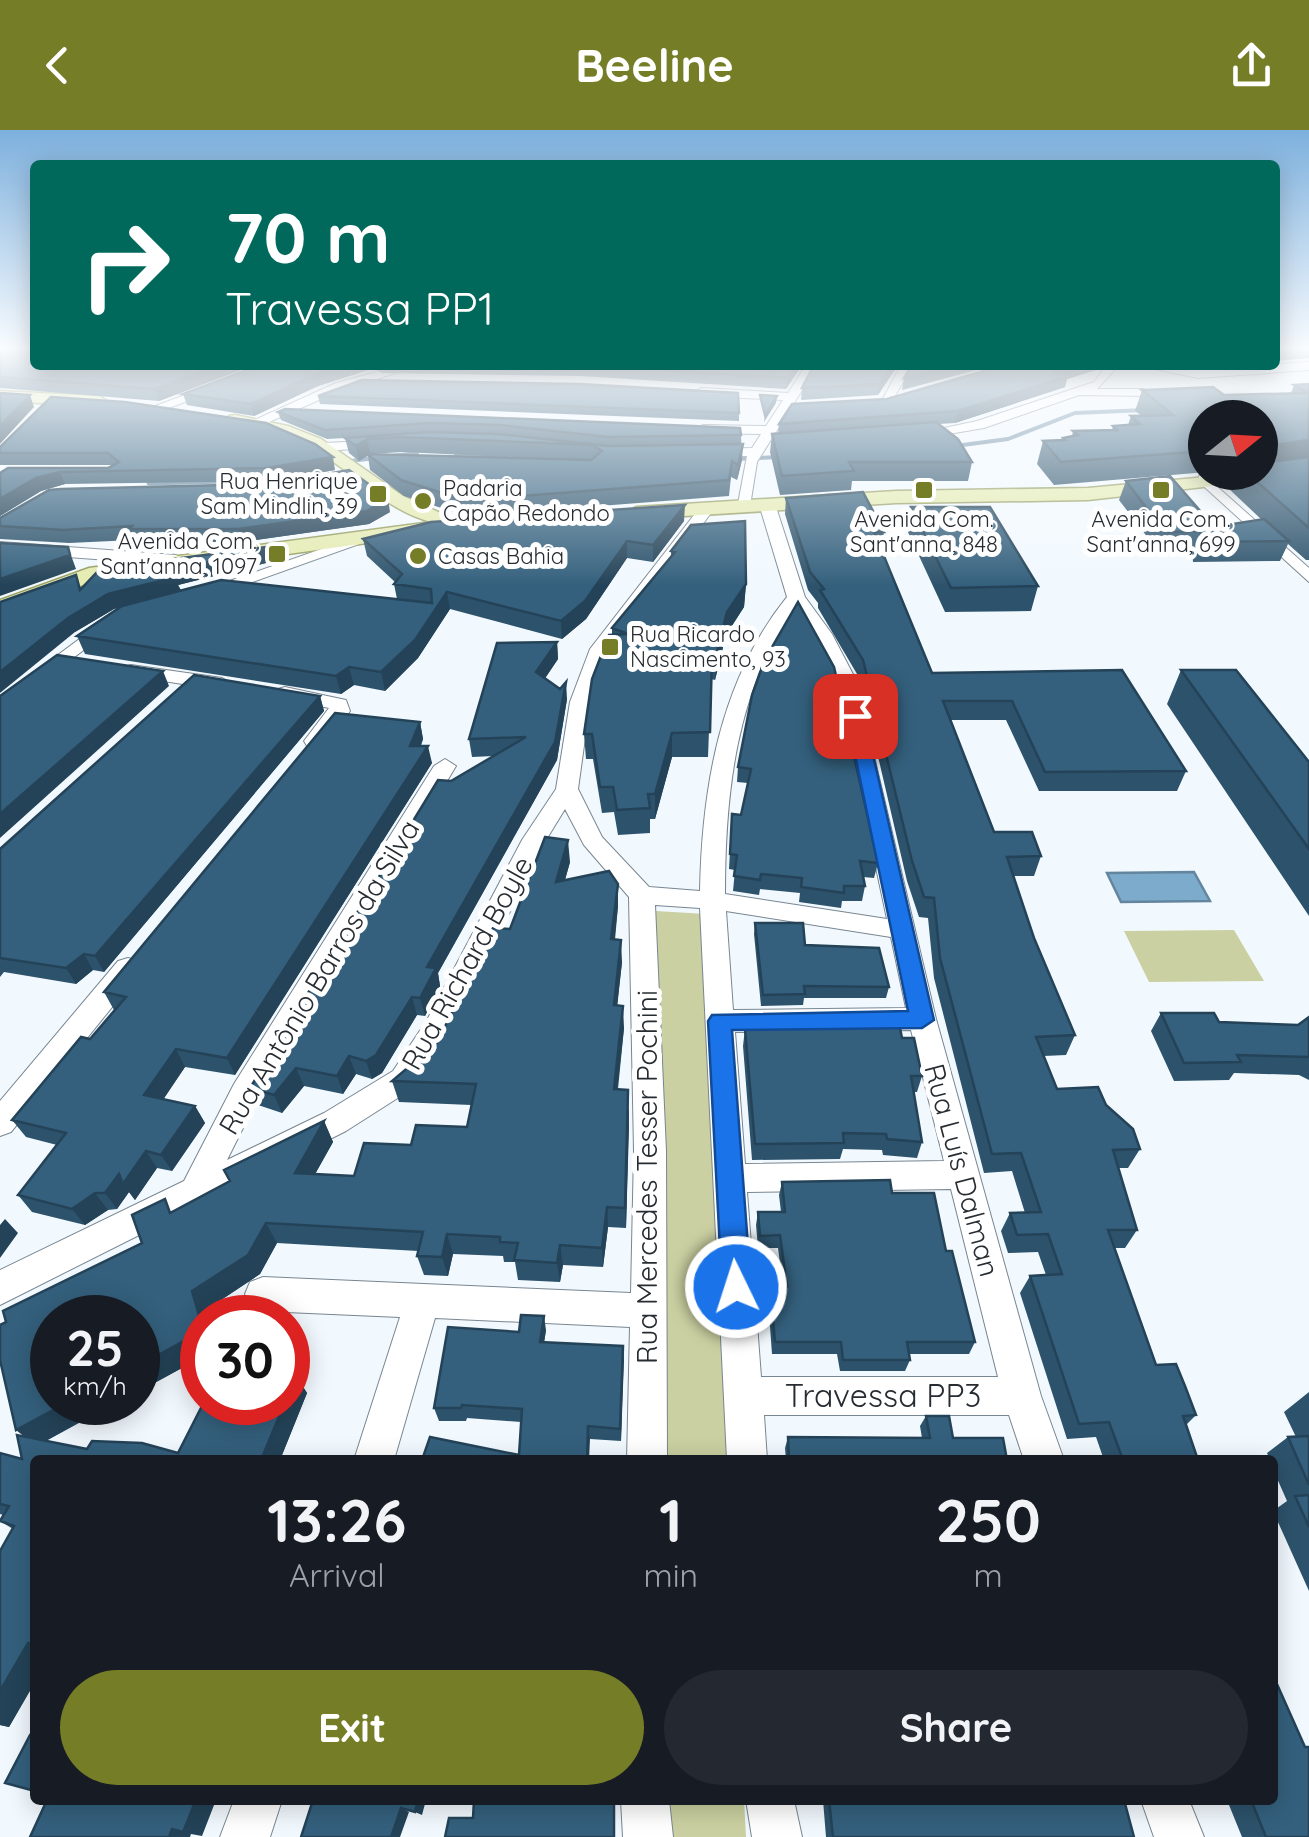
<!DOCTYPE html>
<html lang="en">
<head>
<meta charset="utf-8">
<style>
  body { margin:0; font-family:Quicksand,sans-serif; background:#242831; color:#f1f3f6; height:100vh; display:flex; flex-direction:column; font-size:38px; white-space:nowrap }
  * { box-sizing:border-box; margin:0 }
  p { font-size:32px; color:#9ea1a6 }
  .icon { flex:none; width:55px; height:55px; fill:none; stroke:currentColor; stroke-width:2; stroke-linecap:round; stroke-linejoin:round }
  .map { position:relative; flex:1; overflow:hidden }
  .drawer { position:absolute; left:30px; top:1325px; width:1248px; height:350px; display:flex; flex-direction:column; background:#171b24; border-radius:10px; box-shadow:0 5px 25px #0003 }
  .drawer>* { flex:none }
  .top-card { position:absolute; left:30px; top:30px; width:1250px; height:210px; border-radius:10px; box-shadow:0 5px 25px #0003; background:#00695c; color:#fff; overflow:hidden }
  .needle { width:65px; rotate:72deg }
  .buttons { position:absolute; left:1188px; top:270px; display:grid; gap:20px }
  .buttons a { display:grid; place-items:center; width:90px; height:90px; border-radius:50%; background:#171b24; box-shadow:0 5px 25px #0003; font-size:50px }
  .speed { position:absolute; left:30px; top:1165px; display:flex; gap:20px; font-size:50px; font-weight:700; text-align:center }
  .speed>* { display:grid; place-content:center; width:130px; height:130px; border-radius:50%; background:#171b24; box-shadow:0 5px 25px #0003; line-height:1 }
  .speed small { font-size:25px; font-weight:400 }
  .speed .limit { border:15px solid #d22; background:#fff; color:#111 }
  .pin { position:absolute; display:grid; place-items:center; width:85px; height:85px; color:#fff; margin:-42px; border-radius:20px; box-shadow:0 5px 15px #0006 }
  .me { position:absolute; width:110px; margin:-55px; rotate:356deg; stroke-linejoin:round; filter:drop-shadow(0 0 8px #0008) }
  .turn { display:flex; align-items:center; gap:35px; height:210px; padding:0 30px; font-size:45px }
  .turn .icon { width:130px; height:130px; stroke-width:2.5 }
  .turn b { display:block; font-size:70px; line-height:85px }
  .eta { display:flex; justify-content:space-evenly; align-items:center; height:170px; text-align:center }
  .eta b { font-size:60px; font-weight:700; line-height:70px }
  .cta { display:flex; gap:20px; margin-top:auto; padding:20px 30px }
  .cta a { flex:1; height:115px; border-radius:60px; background:#767d27; color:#fff; font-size:40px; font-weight:700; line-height:115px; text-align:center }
  .cta a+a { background:#242831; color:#f1f3f6 }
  header { display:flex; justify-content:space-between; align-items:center; height:130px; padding:0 30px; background:#767d27; color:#fff; font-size:45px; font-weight:700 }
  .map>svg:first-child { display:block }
</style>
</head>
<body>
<header><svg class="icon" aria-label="back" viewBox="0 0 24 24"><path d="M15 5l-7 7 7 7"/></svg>Beeline<svg class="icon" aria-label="share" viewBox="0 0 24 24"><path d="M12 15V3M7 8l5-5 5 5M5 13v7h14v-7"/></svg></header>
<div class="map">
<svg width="1309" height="1707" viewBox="0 0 1309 1707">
  <rect width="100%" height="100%" fill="#f2f9fe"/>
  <path fill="#cad0a1" d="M656 781 706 784 730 1330H659Z
    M1234 800 1264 851 1149 852 1124 801Z
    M670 1670H744L746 1707H672Z"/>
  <path fill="#7dabcc" stroke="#63859e" stroke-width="2.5" d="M1194 742 1210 771 1121 772 1107 743Z"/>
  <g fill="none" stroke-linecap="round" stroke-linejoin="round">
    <path stroke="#63859e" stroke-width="4" d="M955 316 1008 309 1075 283 1145 280
      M456 324 507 328
      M735 329 781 327
      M342 332 417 323"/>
    <path stroke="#63859e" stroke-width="5" d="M149 353 265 350"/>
    <defs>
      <path id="minor" d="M1309 232V240L1198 248 1136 235 1198 240Z
        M265 235H282L161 281 150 278Z
        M402 235H421L344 259 260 296 248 293 336 253Z
        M806 235H818L757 332 750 376 737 379 747 326 707 327 700 323 707 319 752 318 761 304 703 303 696 299 703 295 766 296 783 270 701 266 695 262 701 258 788 263Z
        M901 235H913L889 276H879Z
        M1107 235H1119L1097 259H1144L1150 263 1148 266 1079 265 984 298 913 310 906 306 977 291 1094 252Z
        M390 310 392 313 385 317 323 321 316 317 323 313Z
        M1204 345 1309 438V452L1199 352V346Z
        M762 371 775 374 805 467 832 504 856 550 936 889 1041 1266 1064 1330H1024L1009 1285H764L767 1330H727L700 778 655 775 666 1021 667 1330H627L630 1197 435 1188 394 1330H354L400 1187 263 1181 250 1176 245 1164 250 1152 263 1147 631 1163 634 1021 629 767 584 715 565 679 546 710 452 897 415 957 346 1001 0 1175V1140L184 1051 234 954 434 636 445 629 456 636 257 970 227 1030 324 983 393 941 427 890 522 710 556 659 570 572 590 519 701 376 706 374 714 379 609 520 590 572 578 659 602 707 649 757 700 761C702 657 720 550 787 467L759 374ZM796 479 814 504 836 550 887 789 725 764C725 668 735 558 796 479ZM726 781 891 807 906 878 733 880ZM911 900 944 1031 745 1034 735 902ZM951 1059 998 1247H761L747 1062Z
        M373 401 387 404 213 466 198 462Z
        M0 412 176 425 184 430 176 435 0 422Z
        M109 487 115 488V496L0 584V568Z
        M131 535 222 548 232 554 222 560 124 545V537Z
        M285 557 346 570 350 581 323 616H307L304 611 329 578 278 567V559Z
        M128 828 138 831 142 838 138 845 11 1002 0 1006V971L118 831Z
        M234 1670H282L270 1707H220Z
        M621 1670H669L673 1707H623Z
        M746 1670H794L802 1707H752Z
        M1141 1670H1189L1204 1707H1154Z"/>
      <path id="major" d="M0 261 99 266 107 271 99 276 0 271Z
        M235 285 288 296 321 309 403 366 456 390 439 403 94 451 0 485V470L89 438 431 392C386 380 357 345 318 322 290 305 260 301 229 294V286Z
        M1309 333V345L1088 370 896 373 636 389 626 383 636 377 896 361 1088 358 1260 342V339Z"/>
    </defs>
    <use href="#minor" stroke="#788691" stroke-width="2"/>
    <use href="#major" stroke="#979f62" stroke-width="3"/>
    <use href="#minor" fill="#fff" fill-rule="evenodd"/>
    <use href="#major" fill="#e5ebb1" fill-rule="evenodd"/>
  </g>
  <path fill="#2d536c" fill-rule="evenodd" d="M0 217H35L254 235 159 271 0 258V222H33V220L0 219Z
    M260 235H802L786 259 581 246 382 243 374 238 318 256 254 286 187 275 183 264Z
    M898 235 878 265 801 270 802 258Z
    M1099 239 1067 249 1065 257 955 293 939 294 972 332 968 351H852L851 360 780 365 770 322 772 304 778 303 779 294 887 269Z
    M1309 254V430H1306L1288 414 1280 431 1193 432 1192 421H1158L1119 370 1126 351 1214 397 1262 390 1228 358 1234 342H1260V288H1205V342H1207L1054 355 1037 334 1043 311H1062L1063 308 1072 306 1073 301 1112 300 1113 296 1128 295 1131 286H1142L1135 281 1142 260 1224 265 1291 263 1294 255Z
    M318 266 739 283V291L320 274Z
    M51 267 335 340 271 351 65 354 41 361 0 386V343L108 338 113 335H0V317Z
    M278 282 741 305 742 330 737 350 731 347 729 366 457 387 454 382 404 366 370 340 368 326 359 331 349 323 345 308 327 309 281 290ZM402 322 579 330 371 324Z
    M786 368 884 402 881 420 932 543 1122 540 1186 641 1177 661H1039L1006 590H950L994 702 1041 726 1034 746H1014L1034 808 1075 905 1066 925 1044 926 1057 959 1106 975 1140 1019 1128 1038H1118L1137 1100 1125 1118H1114L1156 1235 1196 1285 1186 1295 1198 1330H1104L1096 1307 1067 1309 1020 1163 1030 1146 1046 1145 1038 1122 1008 1123 1001 1101 1010 1083H1025L1012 1041 984 1043 934 848 928 788 919 787 907 751 860 549 818 478V473L808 460 785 384Z
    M911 377 1038 456 1031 481 945 482 907 400Z
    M390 382 369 394 242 412H134L133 410 69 413 0 409V388Z
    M684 391 653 432 627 428 586 489 562 509 450 479 418 528 385 561 354 555 341 564 85 524 77 506 120 477 114 479 75 502 81 458 132 434 134 441 274 416 278 430 178 455 181 460 397 469 394 454 395 452 367 426 363 409Z
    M691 395 746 454 744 477 726 505 715 550 711 549 708 627H672L655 689H650V703L618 705 614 682 602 683 593 629H586L584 604 612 505V498L671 427V421Z
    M557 512 558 529 545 548 567 569 557 630 438 843 440 856 425 886 417 885 382 943 372 949 356 944 343 964 304 956 282 983 258 975 250 958 451 651 494 626 472 627 469 609Z
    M1181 540 1309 632V786L1167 574Z
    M752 565 878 733 874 748 863 747 865 756 862 771H842L841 778 799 772 800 763 760 759 759 765 733 761 735 740 729 739 732 684 741 685 748 653 737 652 738 637Z
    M320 566 324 581 104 842 93 840 76 854 4 842 0 847V719Z
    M420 592 423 609 421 616 432 633 235 945 185 937 163 969 195 976 205 993 172 1041 157 1038 135 1070 129 1062 117 1079 108 1080 85 1095 32 1082 18 1065 57 1015 26 1007 12 990 90 909 114 880 104 862Z
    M570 732 565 750 618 754V776L615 810 622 832 617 875 624 898 618 959 629 981 626 1098 608 1097 603 1137 563 1135 560 1152 518 1150 515 1132H504L503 1126 453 1124 448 1146 424 1145 417 1126 418 1121 277 1113 260 1144 206 1180 208 1188H202V1227L138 1262V1188L52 1272H117L46 1311 87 1319 178 1323 296 1246 307 1263 280 1330H35V1552L9 1597 0 1595V1421L13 1399 0 1391 3 1385 0 1384V1323L22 1329 24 1307 142 1113 173 1081 230 1051 324 991 333 1012 315 1044 354 1046 411 1015 467 997 471 975 399 972 392 951 437 913 510 799Z
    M755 793 805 815 889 857 886 868H804L803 875 761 876 754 804Z
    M1161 883 1219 892 1298 895 1309 887V950L1299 945 1234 943 1229 950 1174 951 1151 901Z
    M763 889 811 893 902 908 922 946 917 962H914L922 1012 917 1028 883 1025 882 1020 843 1019 840 1029 752 1030 743 916 745 899 762 898Z
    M782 1052 892 1063 946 1121 975 1212 969 1224H909L910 1230 905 1241H840L837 1224H772L768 1170 770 1157H783L778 1118H758L756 1095 758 1082H781L779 1065Z
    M546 1200 544 1212 623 1216 621 1311 590 1309 519 1325 521 1292 467 1288 466 1291H439L434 1278 519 1202Z
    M1309 1262V1461L1273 1381 1287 1371 1272 1337V1330H1270L1267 1323 1288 1307H1296L1284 1282Z
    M926 1286 953 1308 1007 1330H786L785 1318 788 1307 922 1308 920 1296Z
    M823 1670H1124L1134 1707H826Z
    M1227 1670H1272L1309 1707H1242Z"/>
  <path fill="#244358" d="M1309 218V228L1275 231V220Z
    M221 235H254L159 271 155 259Z
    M346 235H373L374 238 318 256 254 286 251 274 316 244Z
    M795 235H802L786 259 787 248Z
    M893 235H898L878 265 880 254Z
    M955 235H995L902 260 904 248Z
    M1079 235H1103L1099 239 1067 249 1065 257 955 293 958 281 1055 242Z
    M30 265 34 277 0 314V296Z
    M777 266 776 273 764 292 765 285Z
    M367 309 370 324 359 331 356 316Z
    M1309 310V331L1260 338V330L1266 316Z
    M743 314 742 330 737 350 738 335Z
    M333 327 335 340 271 351 267 338Z
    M60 342 65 354 41 361 0 386V369L36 348Z
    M388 368 390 382 369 394 242 412 238 399Z
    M685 375 684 391 653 432V415Z
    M627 411V428L586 489 562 509 561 491Z
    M274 416 278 430 178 455 181 461 114 479 75 502 0 563V542L68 488 108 464 158 444Z
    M68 417 76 439 0 466V449Z
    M746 454 744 477 726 505 715 550 716 526 727 482Z
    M447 462 450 479 418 528 385 561 381 542Z
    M557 512 558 529 538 559 536 542Z
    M349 537 354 555 341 564 336 546Z
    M163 541 169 556 0 708V684Z
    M566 552 567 569 557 630 438 843 440 856 425 886 420 868 427 837Z
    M320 566 324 581 104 842 95 826Z
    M420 592 423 609 413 633 410 616Z
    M672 603V627L655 689V664Z
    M428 616 432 633 235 945 227 928Z
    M568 710 570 732 558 774 556 752Z
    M618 754V776L612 831 611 809Z
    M621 810 622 832 615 897 614 875Z
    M84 824 93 840 76 854 66 838Z
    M412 867 417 885 382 943 372 949 366 931Z
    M623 876 624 898 615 980 614 959Z
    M176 919 185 937 155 982 144 965Z
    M349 926 356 944 343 964 337 946Z
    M296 938 304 956 282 983 274 965Z
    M628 960 629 998 626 1098 625 1078Z
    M195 976 205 993 172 1041 161 1025Z
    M324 991 333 1012 304 1064 295 1043Z
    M146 1021 157 1038 135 1070 129 1062 117 1079 105 1063 119 1044Z
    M95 1063 108 1080 85 1095 72 1079Z
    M607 1077 608 1097 603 1137 602 1118Z
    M5 1089 18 1103 0 1128V1095Z
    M266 1093 277 1113 260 1144 206 1180 208 1188H202V1196L192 1161Z
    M447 1104 453 1124 448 1146 442 1127Z
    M560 1115 563 1135 560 1152 557 1133Z
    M544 1186 546 1200 542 1226 540 1212Z
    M202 1201V1227L138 1262V1236Z
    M623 1216 624 1230 621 1311 620 1299Z
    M296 1246 307 1263 280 1330H261L285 1272H288V1266Z
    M68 1272H117L36 1316 16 1300Z
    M588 1296 590 1309 589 1330H587Z
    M28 1513 35 1516V1552L9 1597 0 1595V1561Z
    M196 1670H216L202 1706 191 1704 190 1707H169L172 1699Z
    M418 1670H426L422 1685 415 1682Z
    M401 1678 409 1682 400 1707H391Z"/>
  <path fill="#34607d" stroke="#244358" stroke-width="2.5" d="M32 217H35V235H221L155 259 0 247V222H33Z
    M1275 217H1309V218L1275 220Z
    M260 235H346L316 244 251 274 183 264Z
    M581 235H795L787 248Z
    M814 235H893L880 254 802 258Z
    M912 235H955L904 248Z
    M1005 235H1079L1055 242 1068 246 958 281 779 294 792 274 887 269Z
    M362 250 580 254 738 263 739 283 318 266Z
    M1309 254V310L1260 317V288H1205V321L1061 332 1043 311 1065 310 1063 308 1078 305 1073 301 1117 300 1113 296 1140 294 1131 286 1173 285 1142 260 1213 257 1224 265 1307 263 1294 255Z
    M0 263 30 265 0 296Z
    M760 265 777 266 765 285Z
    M51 267 125 272 266 293 315 314 333 327 267 338 60 342 36 348 0 369V343L8 338H108L119 332 108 323H0V317Z
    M285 279 740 298 741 305 608 307 500 295 430 293 325 300 278 282Z
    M936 292 958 309 972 332H849L854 341 782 346 772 304Z
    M429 302 498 304 608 316 743 314 738 335 732 331 729 350 455 371 452 366 401 350 367 324 591 330 602 321 592 315 400 307 367 309 356 316 345 308Z
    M1309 327V398L1246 342H1260V333Z
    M349 340 388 368 367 381 238 399H129L132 396 63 400 0 396V388L49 360 61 359 268 354Z
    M1170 346 1214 397 1264 389 1289 411 1201 412 1200 401 1165 402 1126 351Z
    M863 362 884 402H874L932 543 1122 540 1186 641 1045 642 1012 571H943L994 702H1032L1041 726 1007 727 1034 808 1075 905 1036 907 1057 959 1098 957 1106 975 1133 999 1140 1019 1113 1020 1137 1100H1108L1156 1235 1176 1234 1185 1256 1196 1285 1183 1286 1198 1330H1123L1109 1292 1079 1294 1030 1146 1062 1144 1048 1104 1017 1105 1010 1083 1041 1082 1021 1023 992 1024 940 828 934 768 924 767 912 731 863 530 820 460 824 459 810 442 786 368Z
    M685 375 653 415 627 411 585 471 561 491 447 462 415 510 381 542 349 537 336 546 77 506 122 476 221 450 432 473 431 459 394 454 402 444 363 409 431 392Z
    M911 377H990L1038 456 951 458Z
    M745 391 746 454 727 482 716 526 712 525 710 602 672 603 655 664H648L650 678 617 680 613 657H600L592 604H584L592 549 609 505 628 504 612 498 675 422 671 421 691 395Z
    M0 413 68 417 70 425 0 449Z
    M274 416 158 444 176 447 108 464 68 488 0 542V472L76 445 80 460 100 439 132 434V440L136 441 135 434Z
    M798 472 834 537 878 733 860 731 865 756H844V763L801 757 802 748 761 744 760 750 734 746 737 725 730 724 732 684 741 685 751 639 738 637 752 565 764 531Z
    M557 512 536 542 560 559 566 552 555 612 427 837 436 838 420 868 412 867 376 925 366 931 349 926 337 946 296 938 274 965 250 958 438 650 451 651 526 607 469 609 497 513Z
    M57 525 163 541 0 684V566Z
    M1181 540H1236L1309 632V719Z
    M194 545 320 566 95 826 84 824 66 838 0 828V719Z
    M335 583 420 592 410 616H428L227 928 176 919 144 965 195 976 161 1025 146 1021 123 1054 119 1044 105 1063H95L72 1079 18 1065 66 1003 12 990 81 907 90 909 126 867 104 862Z
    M545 707 568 710 556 752 609 741 618 754 611 809 621 810 614 875 623 876 614 959 628 960 625 1078 607 1077 602 1118 560 1115 557 1133 514 1130 518 1113 500 1112V1107L447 1104 442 1127 417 1126 423 1102 266 1093 248 1125 192 1161 202 1196V1201L138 1236V1188H52V1272H68L16 1300 0 1230V1195L6 1192 3 1181 142 1113 132 1085 165 1069 170 1083 230 1051 224 1040 324 991 295 1043 354 1046 364 1013 411 1015 416 995 467 997 476 954 392 951 437 913 493 798 510 799Z
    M755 793H803L805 815 879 818 889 857 804 856 805 864 763 865Z
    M1161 883H1214L1219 892 1298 895 1309 887V927L1237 925 1241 932 1184 933Z
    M811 888V893H899L902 908H914L922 946H911L922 1012 887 1009 886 1004 843 1003 844 1013 755 1014 745 899 764 898 763 889Z
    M890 1050 892 1063H934L946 1121H952L975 1212H907L910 1230H843L841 1212H775L770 1157H787L780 1105 760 1106 758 1082H785L782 1052Z
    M521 1185 544 1186 540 1212 623 1216 620 1299 588 1296 587 1330H422L430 1307 519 1325 522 1279 462 1275 461 1278H434L448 1197 519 1202Z
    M288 1245 296 1246 288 1266Z
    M204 1272H285L261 1330H35V1514L28 1513 0 1561V1421L14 1396 0 1391 9 1376 0 1374V1323L22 1329 17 1305 87 1319 92 1311 142 1313 178 1323Z
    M926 1286H949L953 1308H1003L1007 1330H789L788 1307 930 1308Z
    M1309 1306V1355L1288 1307Z
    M1309 1365V1397L1295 1366Z
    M1272 1543 1305 1617H1309V1707H1266L1251 1670H1272Z
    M30 1605 35 1607V1661L5 1653Z
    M47 1670H196L183 1702 172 1699 169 1707H30Z
    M313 1670H418L415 1682 401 1678 391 1707H301Z
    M474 1670H614V1707H445L449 1688H473Z
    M829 1670H1124L1134 1707H833Z"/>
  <linearGradient id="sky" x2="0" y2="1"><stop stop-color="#7db0dd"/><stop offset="0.48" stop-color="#f9fcff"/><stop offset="1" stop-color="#f9fcff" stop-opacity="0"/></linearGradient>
  <rect width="1309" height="456" fill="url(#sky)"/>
  <path fill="#1a73e8" stroke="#114b97" stroke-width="2.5" d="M855 581 864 586 934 890 922 898 732 900 751 1157 747 1166 736 1170 726 1166 722 1157 708 891 712 885 908 881 847 586Z"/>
  <g fill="#767d27" stroke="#fff" stroke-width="4">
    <rect x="914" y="350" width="20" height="20" rx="5"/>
    <rect x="1151" y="350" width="20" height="20" rx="5"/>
    <rect x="368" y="354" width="20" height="20" rx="5"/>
    <circle cx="423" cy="371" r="10"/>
    <rect x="267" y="414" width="20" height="20" rx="5"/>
    <circle cx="418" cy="426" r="10"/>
    <rect x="600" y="507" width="20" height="20" rx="5"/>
  </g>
  <g text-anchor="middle" stroke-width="10" stroke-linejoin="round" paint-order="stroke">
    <g font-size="22" fill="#262c31" stroke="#fff" text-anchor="start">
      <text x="358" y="359" text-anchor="end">Rua Henrique<tspan x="358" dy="25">Sam Mindlin, 39</tspan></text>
      <text x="443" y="366">Padaria<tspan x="443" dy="25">Capão Redondo</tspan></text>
      <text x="924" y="397" text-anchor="middle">Avenida Com.<tspan x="924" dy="25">Sant'anna, 848</tspan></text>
      <text x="1161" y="397" text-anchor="middle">Avenida Com.<tspan x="1161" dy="25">Sant'anna, 699</tspan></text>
      <text x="257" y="419" text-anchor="end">Avenida Com.<tspan x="257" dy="25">Sant'anna, 1097</tspan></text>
      <text x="438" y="434">Casas Bahia</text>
      <text x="630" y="512">Rua Ricardo<tspan x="630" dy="25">Nascimento, 93</tspan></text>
    </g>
    <g font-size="28" fill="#262c31" stroke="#fff">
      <text transform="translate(467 833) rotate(-61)" y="10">Rua Richard Boyle</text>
      <text transform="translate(319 847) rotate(-59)" y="10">Rua Antônio Barros da Silva</text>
      <text transform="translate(962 1040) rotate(75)" y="10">Rua Luís Dalman</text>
      <text transform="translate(647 1047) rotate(-90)" y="10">Rua Mercedes Tesser Pochini</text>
    </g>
    <g font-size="32" fill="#262c31" stroke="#fff">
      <text x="883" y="1277">Travessa PP3</text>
    </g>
  </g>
</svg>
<div class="buttons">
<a><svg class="needle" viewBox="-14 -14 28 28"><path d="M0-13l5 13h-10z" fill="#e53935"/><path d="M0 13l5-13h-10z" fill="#9ea1a6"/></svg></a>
</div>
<div class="speed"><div>25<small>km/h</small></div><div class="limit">30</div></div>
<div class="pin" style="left:855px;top:586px;background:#d93025"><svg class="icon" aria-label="arrive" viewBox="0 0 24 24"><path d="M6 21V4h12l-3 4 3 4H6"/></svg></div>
<svg class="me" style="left:736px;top:1157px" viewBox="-20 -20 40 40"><circle r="17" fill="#1a73e8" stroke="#fff" stroke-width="3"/><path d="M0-11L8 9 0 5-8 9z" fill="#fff"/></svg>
<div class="top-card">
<div class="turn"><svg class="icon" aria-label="right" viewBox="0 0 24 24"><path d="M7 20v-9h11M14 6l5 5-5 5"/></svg><div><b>70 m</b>Travessa PP1</div></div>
</div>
<section class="drawer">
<div class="eta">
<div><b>13:26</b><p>Arrival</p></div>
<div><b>1</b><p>min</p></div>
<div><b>250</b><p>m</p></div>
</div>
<div class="cta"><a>Exit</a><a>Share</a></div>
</section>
</div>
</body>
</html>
